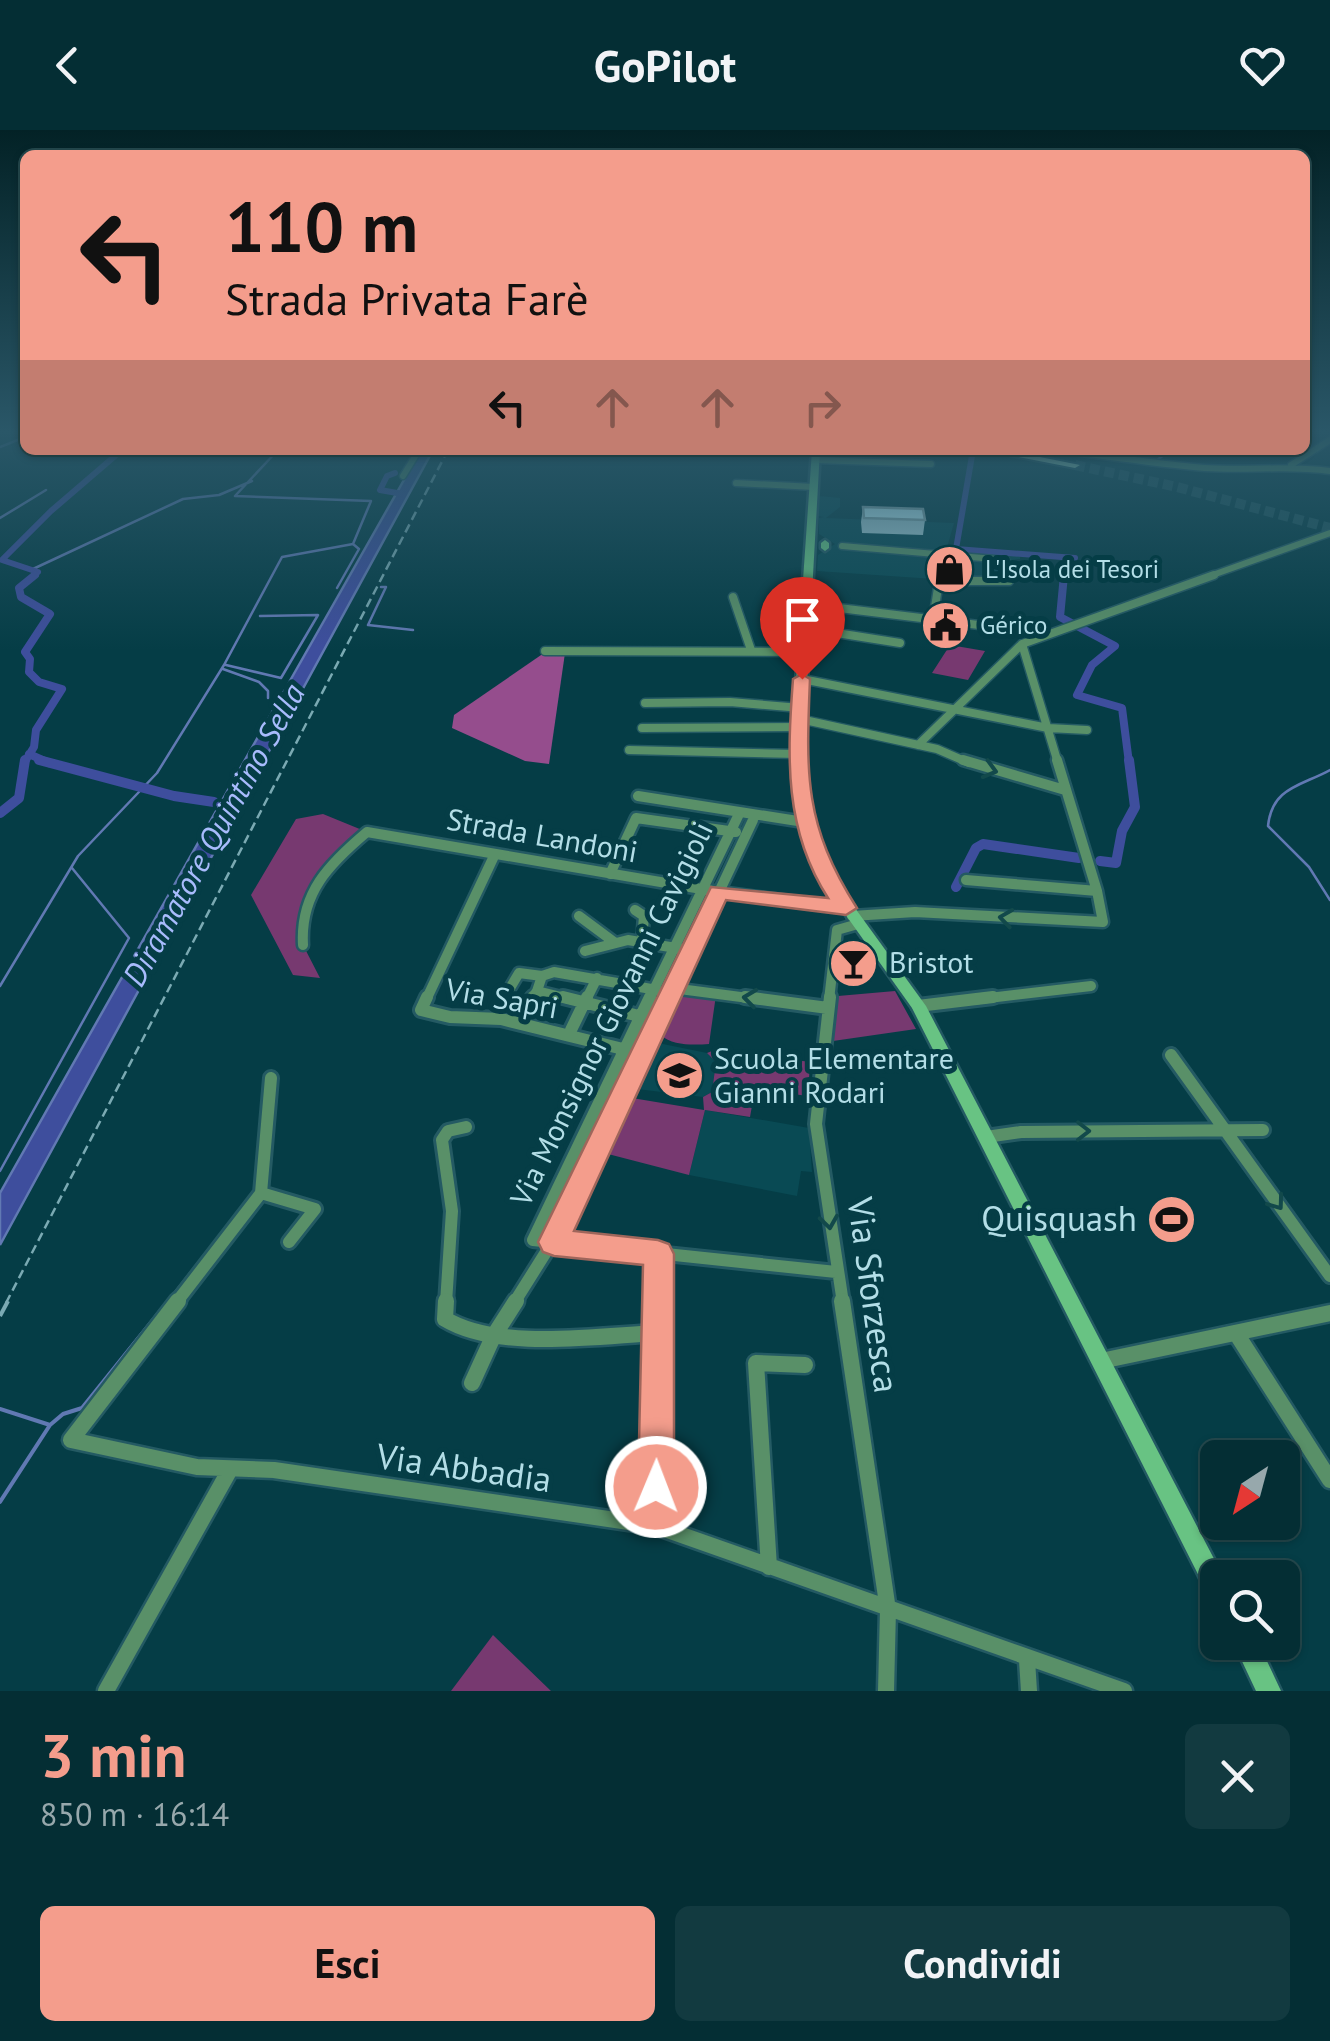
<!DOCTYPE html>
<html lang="it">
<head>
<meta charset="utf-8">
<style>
  body { margin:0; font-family:"PT Sans",sans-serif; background:#123a40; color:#f1f3f6; height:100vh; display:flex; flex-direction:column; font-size:38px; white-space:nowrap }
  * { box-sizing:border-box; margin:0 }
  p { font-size:32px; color:#97a8ac }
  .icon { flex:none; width:55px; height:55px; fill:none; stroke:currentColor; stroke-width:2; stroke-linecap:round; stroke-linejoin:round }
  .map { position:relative; height:1561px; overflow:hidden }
  .side { display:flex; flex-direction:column; background:#042e34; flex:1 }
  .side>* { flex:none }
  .hud { position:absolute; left:20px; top:20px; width:1290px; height:305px; border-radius:15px; box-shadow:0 2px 8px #0004,0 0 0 2px #254a4f; background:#f49d8c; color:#111; overflow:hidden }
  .needle { width:65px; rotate:216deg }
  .tools { position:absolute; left:1200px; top:1310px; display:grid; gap:20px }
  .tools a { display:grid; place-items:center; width:100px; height:100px; border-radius:15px; background:#042e34; box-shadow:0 2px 8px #0004,0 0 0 2px #254a4f; font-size:50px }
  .pin { position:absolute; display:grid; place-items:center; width:85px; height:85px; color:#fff; margin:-102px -42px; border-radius:50% 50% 50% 0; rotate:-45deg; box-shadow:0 0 10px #0007 }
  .pin .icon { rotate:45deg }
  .me { position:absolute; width:110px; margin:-55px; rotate:1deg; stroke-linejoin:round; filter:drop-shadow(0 0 8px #0008) }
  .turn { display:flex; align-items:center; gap:35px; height:210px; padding:0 40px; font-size:45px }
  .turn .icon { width:130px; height:130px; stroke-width:2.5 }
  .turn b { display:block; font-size:70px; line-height:85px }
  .lanes { display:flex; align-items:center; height:95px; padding:0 40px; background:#0003; justify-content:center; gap:50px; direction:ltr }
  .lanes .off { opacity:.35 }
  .round { display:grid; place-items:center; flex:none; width:105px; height:105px; border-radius:15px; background:#123a40 }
  .summary { display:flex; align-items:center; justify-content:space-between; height:170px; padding:0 40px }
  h1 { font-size:60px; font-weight:700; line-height:75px; color:#f49d8c }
  .cta { display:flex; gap:20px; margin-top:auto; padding:20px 40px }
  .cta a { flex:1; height:115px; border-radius:15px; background:#f49d8c; color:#111; font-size:40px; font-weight:700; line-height:115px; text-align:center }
  .cta a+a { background:#123a40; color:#f1f3f6 }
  header { display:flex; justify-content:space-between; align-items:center; height:130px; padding:0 40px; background:#042e34; font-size:45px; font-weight:700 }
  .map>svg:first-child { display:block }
</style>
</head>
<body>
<header><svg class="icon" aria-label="back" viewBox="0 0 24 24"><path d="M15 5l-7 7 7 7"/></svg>GoPilot<svg class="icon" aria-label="heart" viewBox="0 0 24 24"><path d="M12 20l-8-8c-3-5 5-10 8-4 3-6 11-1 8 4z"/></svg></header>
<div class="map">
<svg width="1330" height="1561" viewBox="0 0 1330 1561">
  <rect width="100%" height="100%" fill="#053d46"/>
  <path fill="#094a54" d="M819 366 840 368V377L826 388 954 393 946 421 1020 425V429L1012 430 1017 449 1007 454 817 441 818 425 835 414 819 404V388L824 387 818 386Z
    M658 913 707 923 716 932 712 962 703 967 637 959Z
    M705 980 809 998 812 1042 801 1041 797 1066 689 1045Z"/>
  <path fill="#773970" d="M950 515 985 521 968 550 932 543Z
    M323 684 367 702 320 745 303 815 320 848 293 845 251 765 296 689Z
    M682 861 716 865 709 914C694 915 672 916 661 905Z
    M895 861 916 899 833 911 838 866Z
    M717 919 810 932 808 966 755 959 750 987 705 980 689 1045 608 1024 632 968 704 980 703 967 712 962 716 932 707 923Z
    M493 1505 551 1561H451Z"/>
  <path fill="#954d8d" d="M544 523H565L549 634 525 631 452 598 454 585Z"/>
  <path fill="#3e4e9d" stroke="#6179b3" stroke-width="2.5" d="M421 320H433L300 564 283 563Z
    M280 568H298L0 1115V1063Z"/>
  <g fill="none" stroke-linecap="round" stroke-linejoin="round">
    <path stroke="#6179b3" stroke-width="2.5" d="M0 317 25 307
      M278 320 235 366 371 371 353 414 359 419 337 458
      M1044 320 1057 322
      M1157 330 1171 320
      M0 388 46 360
      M33 439 183 369 219 365 252 351
      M381 457H386L368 495 413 500
      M226 535 281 548 318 485 260 486
      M223 539 259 552 268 561V568
      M1330 640C1301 656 1272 657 1268 696L1309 737 1330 770
      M0 856 78 726 157 643 224 535 282 427 353 414
      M0 1041 129 808 72 738
      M172 1166 220 1105"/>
    <path stroke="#6179b3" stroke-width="4" d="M0 1279 50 1295 0 1372
      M50 1295 63 1284 82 1278 161 1180"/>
    <path stroke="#3e4e9d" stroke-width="6" d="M973 320 956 419 1075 428 1063 447
      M395 343 387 346 380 360 403 364
      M32 447 38 442 2 430 51 381 122 320"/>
    <path stroke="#3e4e9d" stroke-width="8" d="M1064 445 1060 487 1115 516 1092 535 1077 565 1122 578 1129 633
      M29 624 49 633
      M24 633 34 617 36 600 62 559 39 552 29 542 30 529 25 522 50 484 21 467 19 458 35 445"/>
    <path stroke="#3e4e9d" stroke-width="10" d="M39 630 174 666 214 672
      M0 683 19 668 25 630
      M1100 731 1116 733 1122 701 1135 677 1129 630
      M956 757 976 718 983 714 1079 728"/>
    <path stroke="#1f555e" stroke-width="10" stroke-dasharray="10 5" stroke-linecap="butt" d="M1075 335 1177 357 1330 398"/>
    <defs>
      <path id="street-far4" d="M1057 320C1106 326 1156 334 1205 338 1248 341 1287 335 1330 341
        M816 330 931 334
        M1291 335 1330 310
        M403 346 419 320
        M736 353 814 357
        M842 416 1006 430 1008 447
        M1207 447 1330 403"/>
      <path id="street-far3" d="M733 467 751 520
        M806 474 1044 503
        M933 490 939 451H1009L1008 445
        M805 498 900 513
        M776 508 780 475 806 477
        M1022 514 1058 633
        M545 521 804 522
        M802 549 1048 598 1087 600
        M645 573 730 572 801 578
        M800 589 937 619 969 633
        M642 598 799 597
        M918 615 1022 514 1214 445
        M629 620 797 624"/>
      <path id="street-far2" d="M963 630 1065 660
        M1057 630 1097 761
        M638 666 804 692
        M610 744 636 688 736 702
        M635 780 644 786 642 812
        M579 786 614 812
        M852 786 915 782 1103 792 1097 761 966 750
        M303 815C300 763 329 734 367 702L719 762 845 778
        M585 821 628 810 682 819
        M542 846 554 842 657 860
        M672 858 764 870
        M537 861 573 870
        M426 870 495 724
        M503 870 519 843 542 846 537 861
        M531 870 537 861
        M586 870 597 848
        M649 870 740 682
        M668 870 753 690
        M829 870 837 800 858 794
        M972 870 1091 856"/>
      <path id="street-far1" d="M427 867 421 880 450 887 501 889 627 920
        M505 867 503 870 523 882 533 867
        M563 867 643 887
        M650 867 533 1110 836 1142
        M745 867 828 878
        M830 867 816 994 843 1173
        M918 876 993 867
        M571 900 587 867
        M1171 925 1330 1146
        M986 1007 1021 1002 1263 1000
        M261 1063 271 948
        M176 1173 261 1063 315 1079 289 1112
        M446 1173 452 1081 442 1010 448 1001 466 997
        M514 1173 558 1103 669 867
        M658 1173V1123"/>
      <path id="street" d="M178 1171 71 1310 197 1337 274 1340 656 1396 1124 1561
        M446 1171 445 1189C498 1221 597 1206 658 1203
        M842 1171 888 1480 886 1561
        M1236 1203 1330 1350
        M1101 1231 1330 1183
        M472 1253 493 1207 516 1171
        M656 1396 658 1171
        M769 1437 756 1233 805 1235
        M1027 1530 1029 1561
        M106 1561 228 1343"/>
      <path id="secondary" d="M812 320H820L803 624 810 692 831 745 926 876 1224 1448H1218V1471L1210 1468 912 878 818 746 798 692 791 624Z
        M825 410 829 413V418L825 421 821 418V413Z
        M1233 1512H1258L1281 1561H1256Z"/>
      <path id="highway" d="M644 320H670L665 323Z
        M983 320H1004L1080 335 1075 338Z"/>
    </defs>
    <use href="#street-far4" stroke="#245a63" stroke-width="9"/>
    <use href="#street-far3" stroke="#245a63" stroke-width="11"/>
    <use href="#street-far2" stroke="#245a63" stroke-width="15"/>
    <use href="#street-far1" stroke="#245a63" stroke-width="18"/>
    <use href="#street" stroke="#245a63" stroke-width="21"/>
    <use href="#secondary" stroke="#245a63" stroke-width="5"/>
    <use href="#highway" stroke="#245a63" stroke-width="4"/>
    <use href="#street-far4" stroke="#599068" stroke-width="6"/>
    <use href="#street-far3" stroke="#599068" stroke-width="8"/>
    <use href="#street-far2" stroke="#599068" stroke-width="10"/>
    <use href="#street-far1" stroke="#599068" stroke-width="12"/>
    <use href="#street" stroke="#599068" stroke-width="16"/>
    <use href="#secondary" fill="#68c383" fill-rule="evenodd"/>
    <use href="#highway" fill="#c6fad2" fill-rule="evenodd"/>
    <path stroke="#7baab3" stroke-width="2.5" stroke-dasharray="9 5" stroke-linecap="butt" d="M6 1173 448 320"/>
    <path stroke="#7baab3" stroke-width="4" stroke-dasharray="24 11" stroke-linecap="butt" d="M0 1186 8 1171"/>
  </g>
  <path fill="#a5ced7" d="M863 377 925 390 923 405 862 403 861 392Z"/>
  <path fill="#c0f0fa" stroke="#86a8af" stroke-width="2.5" d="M863 377 923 379 925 390 864 388Z"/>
  <defs><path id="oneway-chevron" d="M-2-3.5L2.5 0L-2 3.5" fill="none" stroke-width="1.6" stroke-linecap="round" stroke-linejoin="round" transform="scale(2.5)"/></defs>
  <g stroke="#12494b">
    <use href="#oneway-chevron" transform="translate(990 640) rotate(16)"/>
    <use href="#oneway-chevron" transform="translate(1006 788) rotate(-172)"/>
    <use href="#oneway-chevron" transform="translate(750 868) rotate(-173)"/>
    <use href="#oneway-chevron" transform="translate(1083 1001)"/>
    <use href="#oneway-chevron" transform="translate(1277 1073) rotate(54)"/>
    <use href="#oneway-chevron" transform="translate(829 1092) rotate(82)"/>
  </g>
  <linearGradient id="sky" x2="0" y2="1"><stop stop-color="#032226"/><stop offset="0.58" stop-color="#2a5768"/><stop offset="1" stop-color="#2a5768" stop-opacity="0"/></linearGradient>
  <rect width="1330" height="520" fill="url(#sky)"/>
  <path fill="#f49d8c" stroke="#9f665b" stroke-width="2.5" d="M802 544 810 549C806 645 804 695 857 778L846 785 726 770 574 1101 658 1110 669 1114 674 1124V1357L669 1370 656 1375 643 1370 638 1357 643 1135 554 1126 543 1122 538 1112 711 757 828 768C784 700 787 627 793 549Z"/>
  <defs>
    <symbol id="shop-disc" viewBox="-11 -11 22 22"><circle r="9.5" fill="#f49d8c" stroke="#053d46"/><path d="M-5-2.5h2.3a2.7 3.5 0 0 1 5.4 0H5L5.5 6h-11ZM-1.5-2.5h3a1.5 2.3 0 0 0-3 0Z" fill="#111"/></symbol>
    <symbol id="civic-disc" viewBox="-11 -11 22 22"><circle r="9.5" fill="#f49d8c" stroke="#053d46"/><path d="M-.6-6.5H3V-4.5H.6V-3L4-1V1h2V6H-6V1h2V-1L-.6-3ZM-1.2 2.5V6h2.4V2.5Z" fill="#111"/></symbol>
    <symbol id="bar-disc" viewBox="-11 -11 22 22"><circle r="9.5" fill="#f49d8c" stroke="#053d46"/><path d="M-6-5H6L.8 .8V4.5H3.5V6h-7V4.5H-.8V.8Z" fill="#111"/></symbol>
    <symbol id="school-disc" viewBox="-11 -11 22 22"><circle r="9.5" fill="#f49d8c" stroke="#053d46"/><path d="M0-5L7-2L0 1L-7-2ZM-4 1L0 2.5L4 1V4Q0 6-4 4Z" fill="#111"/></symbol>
    <symbol id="stadium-disc" viewBox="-11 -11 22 22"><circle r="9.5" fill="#f49d8c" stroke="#053d46"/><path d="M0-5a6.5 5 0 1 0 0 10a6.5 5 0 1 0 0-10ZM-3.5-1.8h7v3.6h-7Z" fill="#111"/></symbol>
  </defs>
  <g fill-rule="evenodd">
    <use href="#shop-disc" x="922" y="412" width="55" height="55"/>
    <use href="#civic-disc" x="918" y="468" width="55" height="55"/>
    <use href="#bar-disc" x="826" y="806" width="55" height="55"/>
    <use href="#school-disc" x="652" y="918" width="55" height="55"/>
    <use href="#stadium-disc" x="1144" y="1062" width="55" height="55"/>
  </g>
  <g text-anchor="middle" stroke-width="10" stroke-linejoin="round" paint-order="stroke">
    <g font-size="25" fill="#b3dee7" stroke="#053d46" text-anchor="start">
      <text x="985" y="448">L'Isola dei Tesori</text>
      <text x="980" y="504">Gérico</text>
    </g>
    <g font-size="30" fill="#b3dee7" stroke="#053d46">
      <text transform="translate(542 706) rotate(10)" y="10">Strada Landoni</text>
      <text transform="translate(502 869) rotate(10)" y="10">Via Sapri</text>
      <text transform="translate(612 884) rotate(-64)" y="10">Via Monsignor Giovanni Cavigioli</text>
    </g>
    <g font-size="30" fill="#b3dee7" stroke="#053d46" text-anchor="start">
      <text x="889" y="843">Bristot</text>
      <text x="714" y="939">Scuola Elementare<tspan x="714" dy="34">Gianni Rodari</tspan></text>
    </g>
    <g font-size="32" font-style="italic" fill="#a8bbfc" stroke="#053d46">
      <text transform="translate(214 705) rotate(-61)" y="11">Diramatore Quintino Sella</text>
    </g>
    <g font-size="35" fill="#b3dee7" stroke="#053d46" text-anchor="end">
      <text x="1137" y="1101">Quisquash</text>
    </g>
    <g font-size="35" fill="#b3dee7" stroke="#053d46">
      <text transform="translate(873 1165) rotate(82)" y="12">Via Sforzesca</text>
      <text transform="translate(464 1338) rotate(8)" y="12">Via Abbadia</text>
    </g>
  </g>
</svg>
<div class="tools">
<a><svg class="needle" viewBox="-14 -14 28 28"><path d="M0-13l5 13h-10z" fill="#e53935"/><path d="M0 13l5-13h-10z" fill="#97a8ac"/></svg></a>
<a><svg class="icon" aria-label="search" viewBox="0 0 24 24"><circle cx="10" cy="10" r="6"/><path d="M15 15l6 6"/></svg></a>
</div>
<div class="pin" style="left:802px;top:549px;background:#d93025"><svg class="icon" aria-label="arrive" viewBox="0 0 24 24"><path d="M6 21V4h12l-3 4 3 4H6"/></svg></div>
<svg class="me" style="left:656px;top:1357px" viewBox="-20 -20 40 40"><circle r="17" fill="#f49d8c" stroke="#fff" stroke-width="3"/><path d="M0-11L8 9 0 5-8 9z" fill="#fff"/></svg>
<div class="hud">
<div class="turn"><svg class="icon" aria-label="left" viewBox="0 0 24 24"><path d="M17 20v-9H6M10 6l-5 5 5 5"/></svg><div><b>110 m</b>Strada Privata Farè</div></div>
<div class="lanes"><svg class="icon" aria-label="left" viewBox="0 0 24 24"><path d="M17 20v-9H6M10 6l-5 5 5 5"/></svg><svg class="icon off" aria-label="ahead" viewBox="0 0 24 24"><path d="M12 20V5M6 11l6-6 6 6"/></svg><svg class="icon off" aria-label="ahead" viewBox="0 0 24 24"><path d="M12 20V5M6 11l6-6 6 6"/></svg><svg class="icon off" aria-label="right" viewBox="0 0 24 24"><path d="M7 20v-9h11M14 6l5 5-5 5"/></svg></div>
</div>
</div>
<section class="side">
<div class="summary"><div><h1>3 min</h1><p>850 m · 16:14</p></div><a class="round"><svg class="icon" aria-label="close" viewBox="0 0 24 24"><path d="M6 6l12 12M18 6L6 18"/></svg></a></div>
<div class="cta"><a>Esci</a><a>Condividi</a></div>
</section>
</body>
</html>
